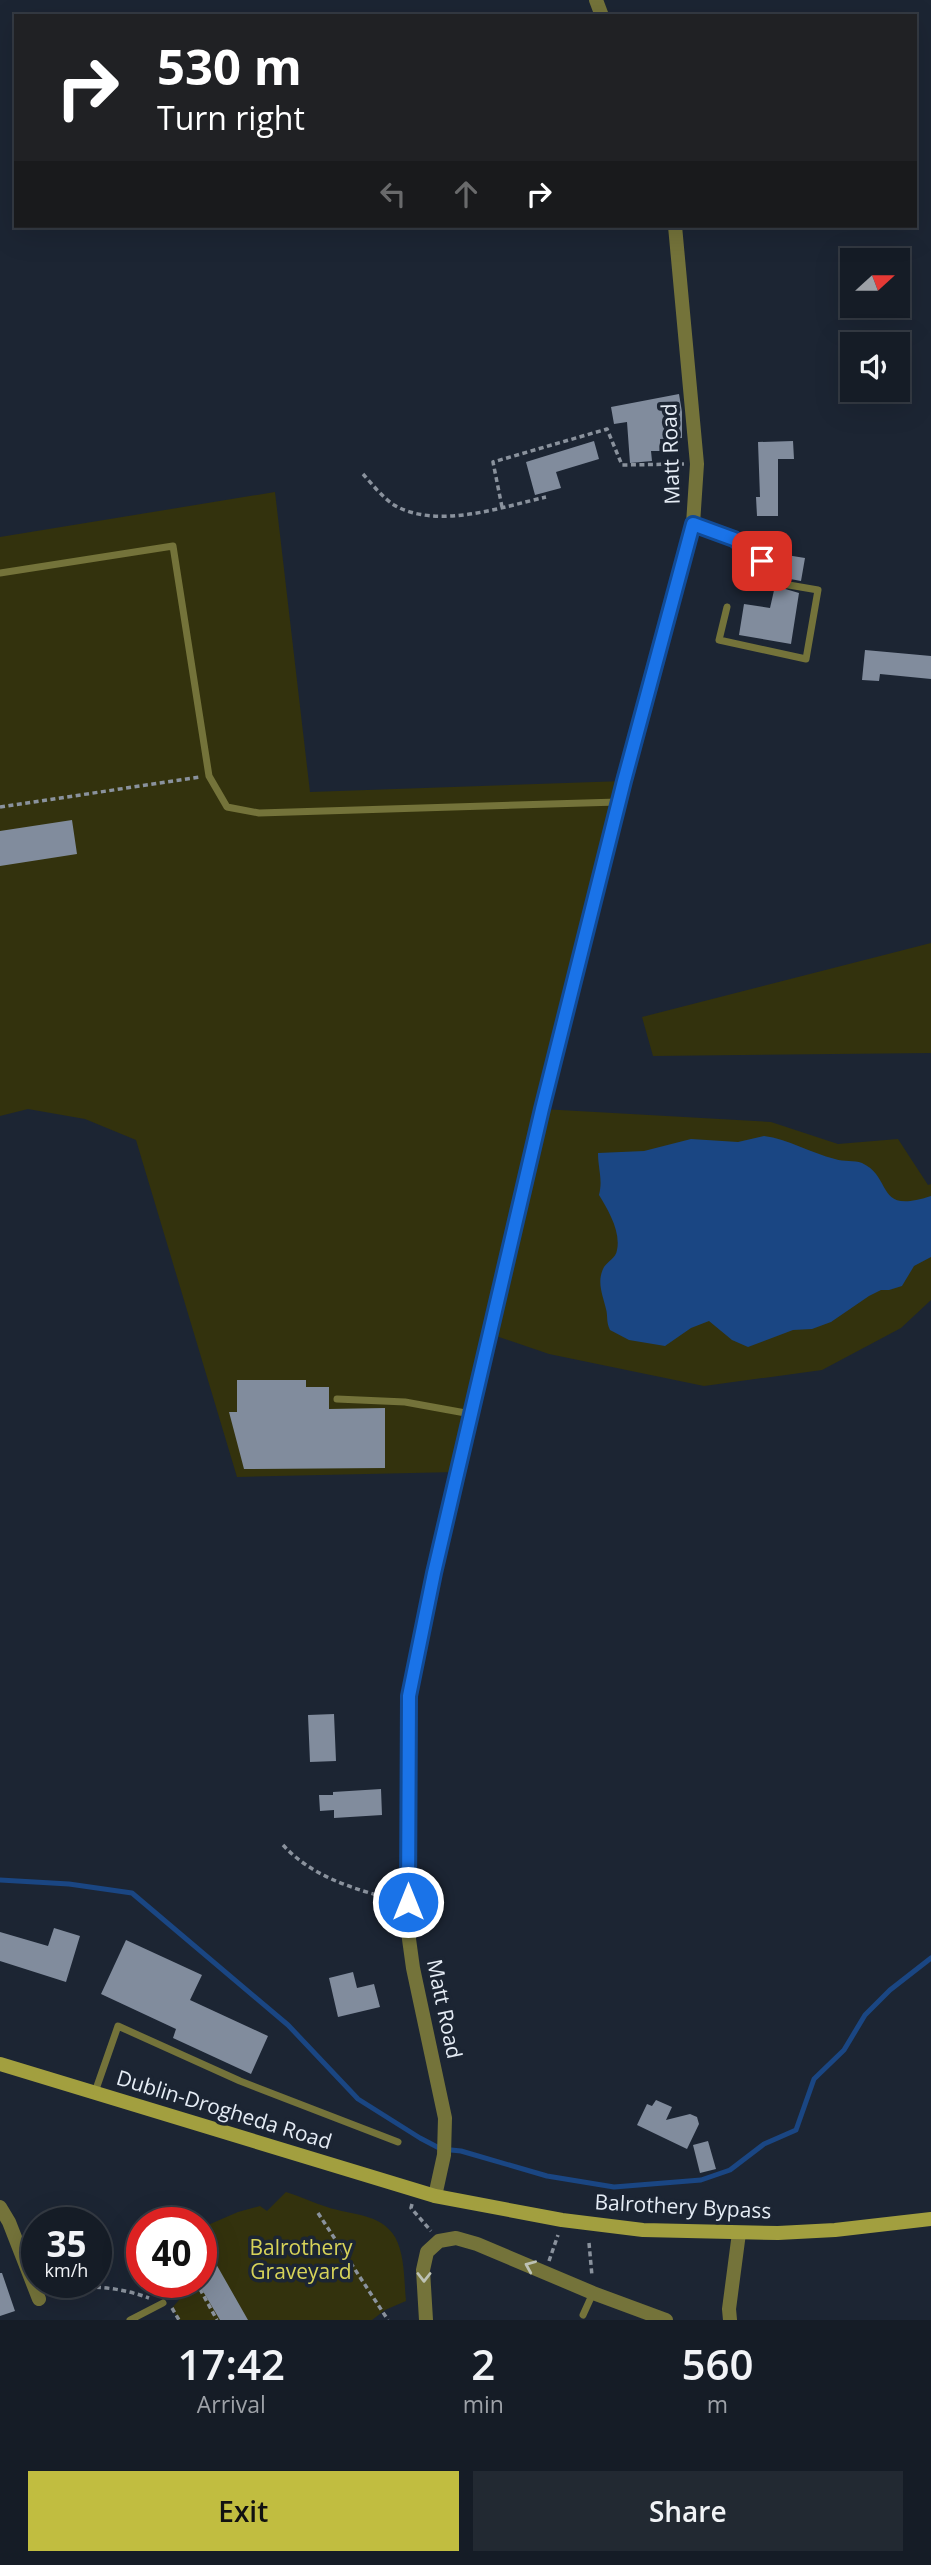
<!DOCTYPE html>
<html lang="en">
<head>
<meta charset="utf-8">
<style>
  body { margin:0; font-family:"Open Sans",sans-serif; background:#222932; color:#f1f3f6; height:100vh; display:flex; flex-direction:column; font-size:26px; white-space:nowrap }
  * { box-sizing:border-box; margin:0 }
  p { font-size:23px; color:#9da1a7 }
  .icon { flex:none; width:38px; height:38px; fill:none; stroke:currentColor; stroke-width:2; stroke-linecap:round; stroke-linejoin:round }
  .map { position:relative; height:2320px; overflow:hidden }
  .side { display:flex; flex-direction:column; background:#151c26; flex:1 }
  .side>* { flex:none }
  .banner { position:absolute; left:14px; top:14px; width:903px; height:214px; border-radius:0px; box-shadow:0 7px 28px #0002,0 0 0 2px #343a43; background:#202124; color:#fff; overflow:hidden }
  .needle { width:46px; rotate:69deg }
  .fabs { position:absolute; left:840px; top:248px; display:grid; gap:14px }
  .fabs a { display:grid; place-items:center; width:70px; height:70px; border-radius:0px; background:#151c26; box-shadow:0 7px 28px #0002,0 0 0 2px #343a43; font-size:35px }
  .speed { position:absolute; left:21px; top:2207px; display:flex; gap:14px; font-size:35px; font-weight:700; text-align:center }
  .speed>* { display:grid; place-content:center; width:91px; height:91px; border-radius:50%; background:#151c26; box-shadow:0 7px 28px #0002,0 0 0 2px #343a43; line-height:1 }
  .speed small { font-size:18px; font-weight:400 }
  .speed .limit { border:10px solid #d22; background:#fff; color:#111 }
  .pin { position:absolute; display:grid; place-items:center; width:60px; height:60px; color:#fff; margin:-30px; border-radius:14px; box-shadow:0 4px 10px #0006 }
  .me { position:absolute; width:77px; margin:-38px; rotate:0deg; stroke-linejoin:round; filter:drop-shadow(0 0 5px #0008) }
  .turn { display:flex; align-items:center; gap:24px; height:147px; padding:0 28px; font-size:32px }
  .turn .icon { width:91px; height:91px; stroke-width:2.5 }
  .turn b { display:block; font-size:49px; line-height:60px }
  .lanes { display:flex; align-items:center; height:66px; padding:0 28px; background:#0003; justify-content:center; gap:35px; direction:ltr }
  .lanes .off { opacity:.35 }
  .eta { display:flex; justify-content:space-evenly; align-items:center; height:119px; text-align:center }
  .eta b { font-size:42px; font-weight:600; line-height:49px }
  .button { display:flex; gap:14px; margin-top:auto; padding:14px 28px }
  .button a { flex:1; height:80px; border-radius:0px; background:#c1bd40; color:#111; font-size:28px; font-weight:600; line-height:80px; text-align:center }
  .button a+a { background:#222932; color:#f1f3f6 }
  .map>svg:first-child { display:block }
</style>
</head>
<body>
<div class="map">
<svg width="931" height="2320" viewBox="0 0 931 2320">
  <rect width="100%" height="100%" fill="#1c2533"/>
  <path fill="#33320d" d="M275 492 310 792 624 781 542 1109 771 1122 838 1144 898 1139 928 1185 931 1184V1300L901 1328 822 1370 704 1386 549 1354 490 1334 457 1472 237 1477 136 1140 85 1119 28 1109 0 1116V537Z
    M931 943V1053L653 1056 642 1017Z
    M286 2192C300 2196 313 2203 327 2207 350 2215 381 2213 395 2237 405 2255 404 2281 406 2301L385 2310 372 2320H179L172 2308 186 2292 189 2282H201V2228L238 2212 260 2206 267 2211Z"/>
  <path fill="#1a4683" d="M764 1136C788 1139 811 1153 835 1159 844 1162 854 1160 862 1163 894 1178 874 1215 931 1196V1257L914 1266 902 1286 889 1290H881L869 1296 831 1322 812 1329 793 1330 748 1347 732 1340 709 1321 691 1328 665 1346 629 1340 610 1330C606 1322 608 1316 606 1309 603 1295 596 1282 604 1267 608 1261 616 1258 617 1250 621 1231 608 1210 599 1195 603 1179 598 1169 598 1153L644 1151 691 1139 738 1142Z"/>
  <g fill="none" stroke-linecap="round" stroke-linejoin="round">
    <path stroke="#1a4683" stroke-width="5" d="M0 1880 69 1884 132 1893 288 2025 358 2099 420 2138 441 2149 461 2151 547 2176 614 2187 701 2180 730 2170 764 2144 796 2130 814 2079 844 2050 865 2015 890 1990 931 1958"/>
  </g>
  <path fill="#818c9d" d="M679 394 682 412V438L660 439 661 451H651L652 461 630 463 627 422 614 424 611 407Z
    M594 441 599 459 556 472 561 488 535 495 526 462Z
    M793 441 794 459H778V516H757L756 497H760L758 442Z
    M780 554 805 558 801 581 785 578 778 574Z
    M775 586 799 593 791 644 739 635 744 604 770 608Z
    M865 650 931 656V679L880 674 879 681 862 680Z
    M72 820 77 854 0 866V831Z
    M237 1380H306V1387H329V1409L385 1408V1468L244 1469 229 1412H237Z
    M334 1714 336 1761 310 1762 308 1715Z
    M381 1789 382 1815 334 1818V1810L320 1811 319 1795H333V1792Z
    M54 1928 80 1936 66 1982 0 1961V1932L48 1946Z
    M126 1940 202 1975 190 2000 268 2036 251 2074 173 2038 176 2029 101 1994Z
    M353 1972 357 1988 374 1984 380 2007 338 2017 329 1978Z
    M656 2100 672 2107 666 2120 690 2114 697 2117 699 2124 687 2149 637 2125 647 2104 652 2106Z
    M708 2141 716 2169 700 2173 693 2145Z
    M211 2255 248 2320H220L201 2288V2261Z
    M0 2273H2L15 2311 0 2316Z"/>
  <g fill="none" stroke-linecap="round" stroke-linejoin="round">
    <path stroke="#8a929d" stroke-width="3.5" stroke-dasharray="5 3.5" stroke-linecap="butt" d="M363 474C372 484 383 498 394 505 437 530 502 507 546 497
      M502 507 493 462 607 429 622 465 684 464
      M0 807 200 777
      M283 1845C312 1877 356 1890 396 1900
      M412 2204 411 2208 431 2231
      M318 2213 388 2320
      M589 2243 592 2276
      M549 2261 558 2235
      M200 2289 217 2320
      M54 2293C84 2283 119 2287 149 2298
      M172 2308 179 2320"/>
    <path stroke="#74733a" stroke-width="7" d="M693 524 734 539 762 561 774 578 783 584 818 590 806 659 719 640 727 607
      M0 573 173 546 209 776 227 807 259 813 618 802
      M337 1399 405 1402 471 1414
      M95 2092 118 2026 240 2081 398 2142
      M583 2315 593 2293
      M130 2320 163 2303"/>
    <path stroke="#74733a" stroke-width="14" d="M0 2207 9 2222 39 2299
      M426 2320 423 2270 427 2252 439 2241 456 2238 477 2244 593 2293 666 2320"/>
    <path stroke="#74733a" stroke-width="14" d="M596 0 602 16
      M435 2196 444 2155 445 2118 413 1968 409 1939V1696L434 1573 542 1109 624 781 693 524 697 464 675 226
      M730 2320 729 2309 739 2233"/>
    <path stroke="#a29f3f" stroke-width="14" d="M0 2064 435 2196 562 2220 643 2230 778 2233 835 2230 931 2219"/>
  </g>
  <defs><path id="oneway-chevron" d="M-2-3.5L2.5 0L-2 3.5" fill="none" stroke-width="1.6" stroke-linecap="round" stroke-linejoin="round" transform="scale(1.75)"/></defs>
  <g stroke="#bdc2b4">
    <use href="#oneway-chevron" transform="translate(530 2266) rotate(-157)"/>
    <use href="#oneway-chevron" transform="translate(424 2277) rotate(90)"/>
  </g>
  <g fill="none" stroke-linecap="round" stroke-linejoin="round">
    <defs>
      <path id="route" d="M408 1902 409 1696 434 1573 542 1109 624 781 693 524 734 539 762 561"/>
    </defs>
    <use href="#route" stroke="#114b97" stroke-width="18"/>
    <use href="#route" stroke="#1a73e8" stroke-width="12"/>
  </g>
  <g text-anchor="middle" stroke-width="7" stroke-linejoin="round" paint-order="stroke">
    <g font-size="21" fill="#e5ecf5" stroke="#1c2533">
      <text transform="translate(671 454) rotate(-92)" y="7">Matt Road</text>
      <text transform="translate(444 2009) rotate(78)" y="7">Matt Road</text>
      <text transform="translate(224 2110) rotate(17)" y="7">Dublin-Drogheda Road</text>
      <text transform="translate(683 2207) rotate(3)" y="7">Balrothery Bypass</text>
    </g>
    <g font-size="21" fill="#d7d359" stroke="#1c2533">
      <text x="301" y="2255">Balrothery<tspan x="301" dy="24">Graveyard</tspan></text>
    </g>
  </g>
</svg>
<div class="fabs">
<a><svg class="needle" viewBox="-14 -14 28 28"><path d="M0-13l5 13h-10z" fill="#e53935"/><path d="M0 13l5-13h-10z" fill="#9da1a7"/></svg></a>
<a><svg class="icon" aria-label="sound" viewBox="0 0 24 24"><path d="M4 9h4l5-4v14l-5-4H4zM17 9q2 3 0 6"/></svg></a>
</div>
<div class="speed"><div>35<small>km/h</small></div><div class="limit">40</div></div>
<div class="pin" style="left:762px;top:561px;background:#d93025"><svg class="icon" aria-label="arrive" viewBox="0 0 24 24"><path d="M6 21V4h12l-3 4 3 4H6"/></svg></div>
<svg class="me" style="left:408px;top:1902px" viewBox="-20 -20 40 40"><circle r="17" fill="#1a73e8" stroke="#fff" stroke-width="3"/><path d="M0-11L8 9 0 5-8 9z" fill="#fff"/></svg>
<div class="banner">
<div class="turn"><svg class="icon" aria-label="right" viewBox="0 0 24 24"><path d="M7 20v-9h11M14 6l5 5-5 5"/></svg><div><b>530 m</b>Turn right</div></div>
<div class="lanes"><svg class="icon off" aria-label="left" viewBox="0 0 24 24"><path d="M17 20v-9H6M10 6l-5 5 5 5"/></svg><svg class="icon off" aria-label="ahead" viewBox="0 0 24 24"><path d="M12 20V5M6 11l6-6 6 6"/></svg><svg class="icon" aria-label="right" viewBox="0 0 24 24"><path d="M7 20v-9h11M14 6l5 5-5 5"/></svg></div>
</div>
</div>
<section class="side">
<div class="eta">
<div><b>17:42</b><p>Arrival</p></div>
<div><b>2</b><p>min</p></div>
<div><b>560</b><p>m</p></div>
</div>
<div class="button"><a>Exit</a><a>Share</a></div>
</section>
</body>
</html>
